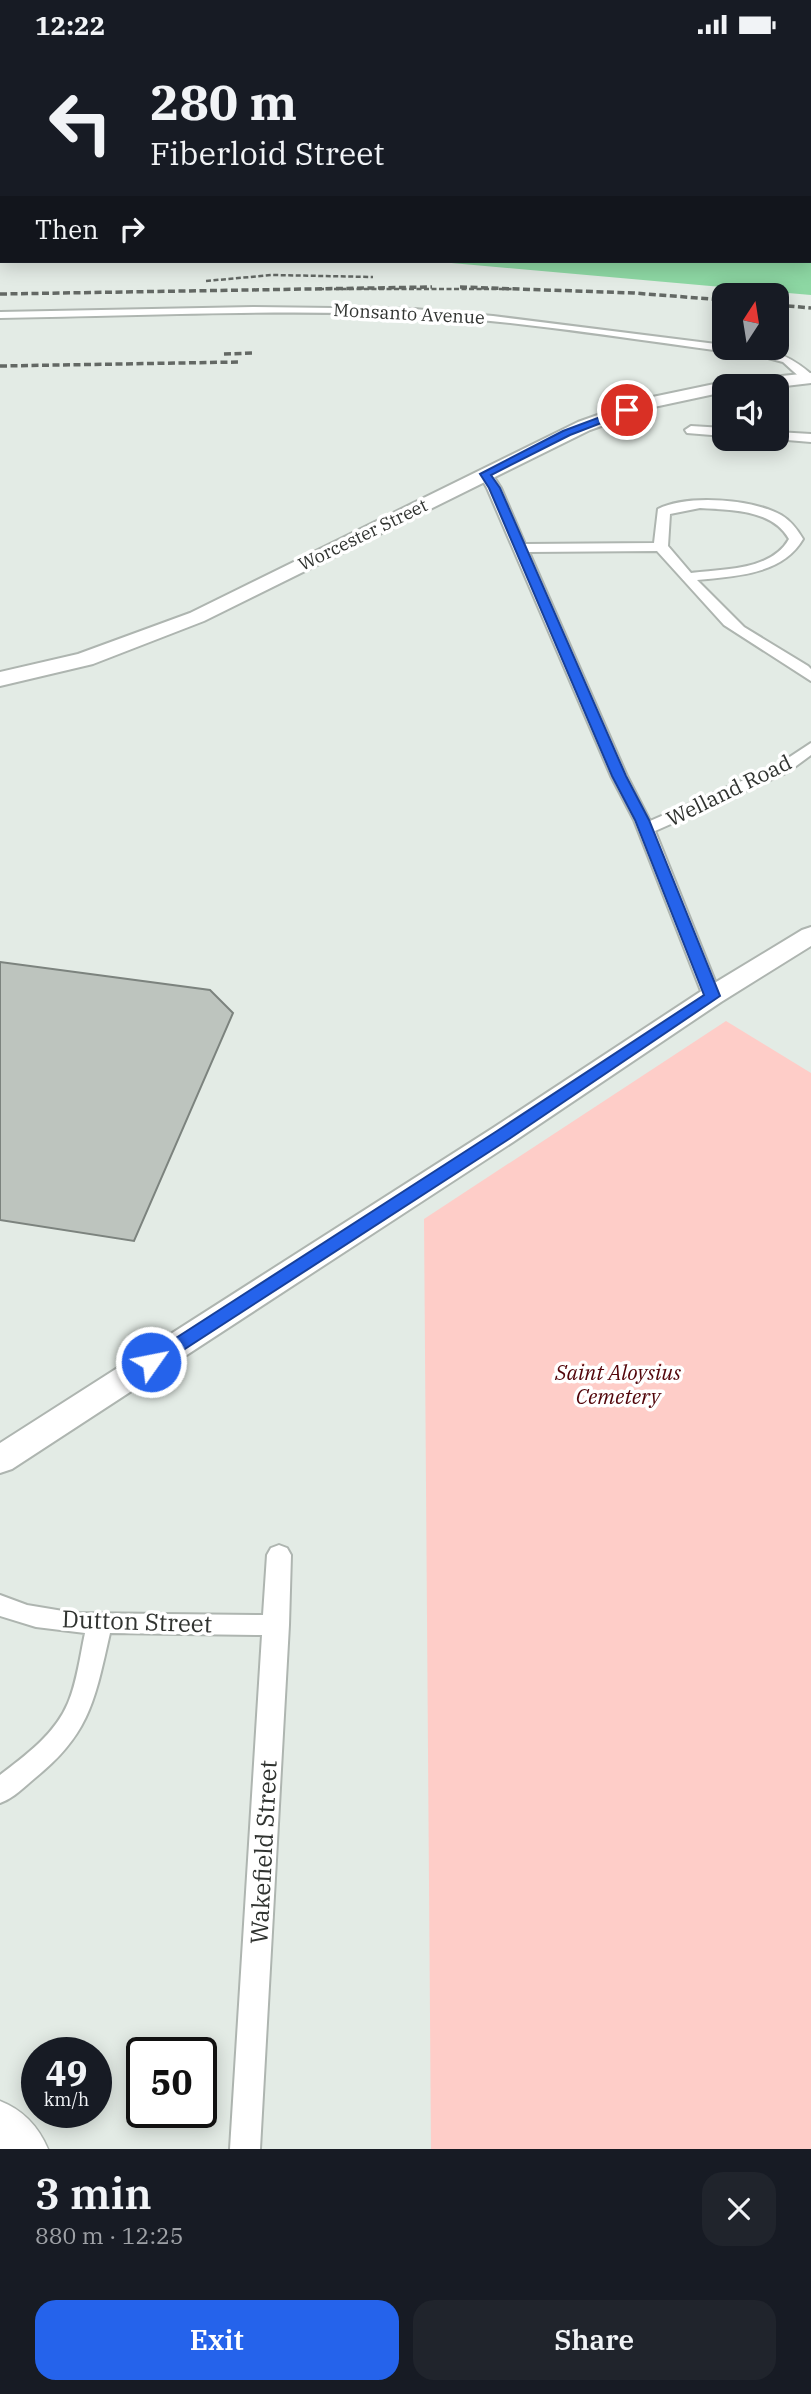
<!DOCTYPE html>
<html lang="en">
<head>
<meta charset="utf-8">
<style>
  body { margin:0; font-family:"IBM Plex Serif",serif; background:#20242c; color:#f1f3f6; height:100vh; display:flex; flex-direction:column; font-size:26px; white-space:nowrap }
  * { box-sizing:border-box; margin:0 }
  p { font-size:23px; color:#9ea1a6 }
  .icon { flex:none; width:38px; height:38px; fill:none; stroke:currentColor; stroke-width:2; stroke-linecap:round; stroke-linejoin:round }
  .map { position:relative; height:2100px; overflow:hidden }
  .details { display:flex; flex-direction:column; background:#171b24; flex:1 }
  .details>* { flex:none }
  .banner { position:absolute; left:0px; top:0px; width:812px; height:214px; box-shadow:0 4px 18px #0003; background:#171b24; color:#f1f3f6; overflow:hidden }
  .needle { width:46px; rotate:12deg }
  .controls { position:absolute; left:712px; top:234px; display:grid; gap:14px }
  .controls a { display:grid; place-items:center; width:77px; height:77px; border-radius:14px; background:#171b24; box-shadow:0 4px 18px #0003; font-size:35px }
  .speed { position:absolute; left:21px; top:1988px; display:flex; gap:14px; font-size:35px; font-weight:700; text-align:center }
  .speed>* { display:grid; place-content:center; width:91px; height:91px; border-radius:50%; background:#171b24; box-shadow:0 4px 18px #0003; line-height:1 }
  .speed small { font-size:18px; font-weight:400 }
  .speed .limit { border:4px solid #111; border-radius:10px; background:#fff; color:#111 }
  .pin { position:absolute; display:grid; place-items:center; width:60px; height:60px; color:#fff; margin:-30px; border:4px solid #fff; border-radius:50%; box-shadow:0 2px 7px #0007 }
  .me { position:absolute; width:77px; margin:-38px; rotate:57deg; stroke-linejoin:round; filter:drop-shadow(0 0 5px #0008) }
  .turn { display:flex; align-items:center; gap:24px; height:147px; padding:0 35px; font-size:32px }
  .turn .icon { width:91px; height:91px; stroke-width:2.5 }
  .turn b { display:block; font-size:49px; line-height:60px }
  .then { display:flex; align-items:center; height:66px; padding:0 35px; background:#0003; gap:14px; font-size:26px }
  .round { display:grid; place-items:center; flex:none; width:74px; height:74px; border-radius:21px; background:#20242c }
  .summary { display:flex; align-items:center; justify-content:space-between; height:119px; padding:0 35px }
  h1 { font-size:42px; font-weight:600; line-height:52px }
  .button { display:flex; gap:14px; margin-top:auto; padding:14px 35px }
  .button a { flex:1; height:80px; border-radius:21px; background:#2563eb; color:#fff; font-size:28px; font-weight:600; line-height:80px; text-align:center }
  .button a+a { background:#20242c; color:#f1f3f6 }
  .status { display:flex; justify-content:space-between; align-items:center; height:49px; padding:0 35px; background:#171b24; direction:ltr }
  .status svg { height:19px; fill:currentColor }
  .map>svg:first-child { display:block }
</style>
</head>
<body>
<div class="status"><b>12:22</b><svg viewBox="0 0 49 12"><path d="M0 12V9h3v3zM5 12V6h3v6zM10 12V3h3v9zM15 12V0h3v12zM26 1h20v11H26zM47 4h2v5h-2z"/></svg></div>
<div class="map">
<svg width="811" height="2100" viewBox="0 0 811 2100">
  <rect width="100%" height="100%" fill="#e3ebe5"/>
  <path fill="#fecdc8" d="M726 972 811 1024V2100H431L424 1170Z"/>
  <path fill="#8dd7a3" d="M811 207V246L429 212H810Z"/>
  <path fill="#bdc4be" stroke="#7c837e" stroke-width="2" d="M0 913 210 941 233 964 134 1192 0 1171Z"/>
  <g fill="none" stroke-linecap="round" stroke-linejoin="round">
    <defs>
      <path id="minor" d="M37 0H45V2H37Z
        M95 0H103L94 2Z
        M154 0H162L153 2Z
        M210 0H218L209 2Z
        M266 0H274L265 2Z
        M0 23H2V29H0Z
        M810 44H811V50H810Z
        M253 258 414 260 493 267 724 296V299C762 299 782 300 811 325V332H804L783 313 760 307C646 293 528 272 413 266 276 260 137 267 0 269V263Z
        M691 377 724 379V387L687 384 685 381Z
        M777 383 811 385V393L775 390Z
        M485 421 490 422 501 439 525 495 654 494 658 460C688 445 752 450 781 466 791 472 797 480 803 490 782 526 735 527 697 531L744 578 808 617 811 620V632L724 576 657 502 529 503 627 727 650 772 776 717 811 694V706L788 723 655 782 721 947 718 951H706L703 947 634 771 611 727 487 439 479 425ZM700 459C730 461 772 460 789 490 771 522 723 520 691 524L668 497 670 465Z
        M279 1496 287 1499 291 1506 289 1576 260 2100H230L262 1586 110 1584C95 1650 90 1685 35 1729 24 1738 14 1749 0 1754V1726C26 1706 55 1685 68 1654 77 1633 80 1607 85 1584L36 1578 0 1567V1546L27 1556 75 1564 263 1566 267 1506 271 1499Z"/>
      <path id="secondary" d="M0 84H2V92H0Z
        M810 113H811V121H810Z
        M810 136H811V144H810Z
        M811 324V334L777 338H724V343L654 358 590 381 204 572 93 615 0 637V623L78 605 190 564 578 373 643 350 724 333Z
        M811 878V897L721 953 513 1093 12 1420 0 1424V1394L493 1079 703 941 802 881Z"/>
      <path id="primary" d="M0 2052C23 2061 38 2077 48 2100H0Z"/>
      <path id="motorway" d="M0 60H2V70H0Z
        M810 77H811V87H810Z"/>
    </defs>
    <use href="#minor" stroke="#aeb5b0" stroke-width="4"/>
    <use href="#secondary" stroke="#aeb5b0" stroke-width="4"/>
    <use href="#primary" stroke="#aeb5b0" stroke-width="3"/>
    <use href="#motorway" stroke="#aeb5b0" stroke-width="3"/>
    <use href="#minor" fill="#fff" fill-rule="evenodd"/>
    <use href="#secondary" fill="#fff" fill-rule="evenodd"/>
    <use href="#primary" fill="#fff" fill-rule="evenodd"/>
    <use href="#motorway" fill="#fff" fill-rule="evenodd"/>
    <path stroke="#636864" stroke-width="2.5" stroke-dasharray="5 2.5" stroke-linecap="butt" d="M206 232 272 226 373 228
      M319 240H514"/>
    <path stroke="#636864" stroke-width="3.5" stroke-dasharray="7 3.5" stroke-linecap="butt" d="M460 238 634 244 724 251
      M0 245 432 238
      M777 256 811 259
      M224 305 253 304
      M0 317 239 313"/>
  </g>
  <path fill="#2563eb" stroke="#184099" stroke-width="2" d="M627 358 632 361 630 363 570 386 491 426 500 439 626 727 649 771 720 947 509 1090 157 1318H145L142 1313 145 1309 497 1082 704 946 635 771 612 727 489 439 480 425 563 382Z"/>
  <g text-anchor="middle" stroke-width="7" stroke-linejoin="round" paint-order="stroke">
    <g font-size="18" fill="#303330" stroke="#fff">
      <text transform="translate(409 265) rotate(3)" y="6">Monsanto Avenue</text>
      <text transform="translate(363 486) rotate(-26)" y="6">Worcester Street</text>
    </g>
    <g font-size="21" fill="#303330" stroke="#fff">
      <text transform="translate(729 742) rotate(-26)" y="7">Welland Road</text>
    </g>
    <g font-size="21" font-style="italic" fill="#52050a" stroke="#fff">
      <text x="618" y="1331">Saint Aloysius<tspan x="618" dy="24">Cemetery</tspan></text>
    </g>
    <g font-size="24" fill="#303330" stroke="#fff">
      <text transform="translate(137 1573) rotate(2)" y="8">Dutton Street</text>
      <text transform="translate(264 1803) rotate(-87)" y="8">Wakefield Street</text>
    </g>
  </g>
</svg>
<div class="controls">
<a><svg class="needle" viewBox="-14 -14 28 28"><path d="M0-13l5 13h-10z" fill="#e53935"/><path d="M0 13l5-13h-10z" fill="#9ea1a6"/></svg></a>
<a><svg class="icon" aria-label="sound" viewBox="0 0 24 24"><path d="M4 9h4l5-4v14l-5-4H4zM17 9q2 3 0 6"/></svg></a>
</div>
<div class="speed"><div>49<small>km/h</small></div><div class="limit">50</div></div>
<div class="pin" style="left:627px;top:361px;background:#d93025"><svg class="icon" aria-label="arrive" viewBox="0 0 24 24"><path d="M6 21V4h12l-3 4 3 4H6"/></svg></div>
<svg class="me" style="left:151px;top:1313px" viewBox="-20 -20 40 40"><circle r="17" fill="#2563eb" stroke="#fff" stroke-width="3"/><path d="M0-11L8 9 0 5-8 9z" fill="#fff"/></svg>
<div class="banner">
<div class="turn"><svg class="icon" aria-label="left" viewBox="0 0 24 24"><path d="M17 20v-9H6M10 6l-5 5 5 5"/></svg><div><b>280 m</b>Fiberloid Street</div></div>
<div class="then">Then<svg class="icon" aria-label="right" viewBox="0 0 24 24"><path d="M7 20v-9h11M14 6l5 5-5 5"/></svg></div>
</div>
</div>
<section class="details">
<div class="summary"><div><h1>3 min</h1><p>880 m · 12:25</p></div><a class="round"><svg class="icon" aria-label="close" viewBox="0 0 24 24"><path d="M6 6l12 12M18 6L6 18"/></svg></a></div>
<div class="button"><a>Exit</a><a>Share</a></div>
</section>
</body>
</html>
